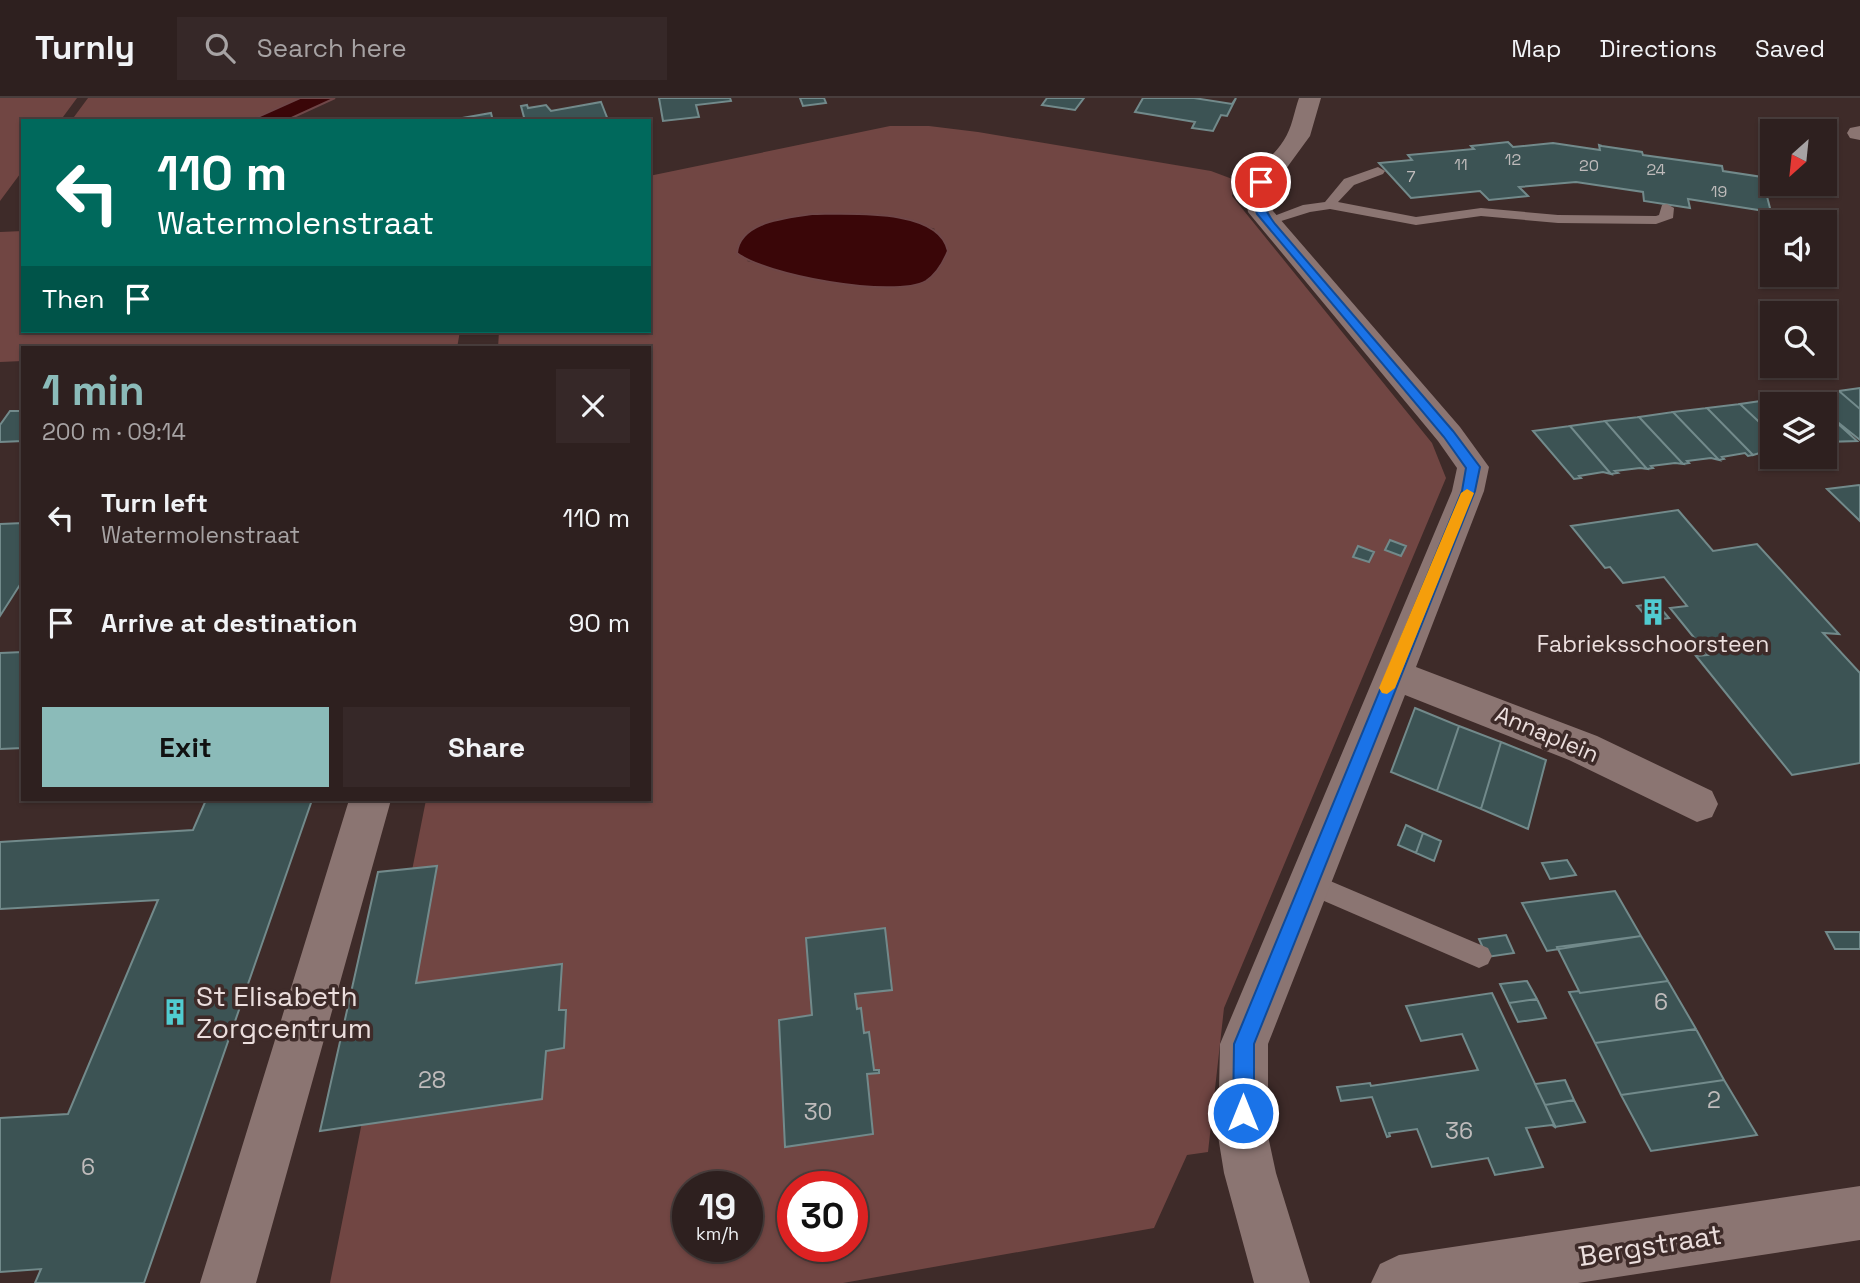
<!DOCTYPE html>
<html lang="en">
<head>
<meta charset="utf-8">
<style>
  body { margin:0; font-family:"Space Grotesk",sans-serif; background:#362828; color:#f1f3f6; height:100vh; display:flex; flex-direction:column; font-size:26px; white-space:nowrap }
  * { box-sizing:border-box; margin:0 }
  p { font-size:23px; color:#a7a3a4 }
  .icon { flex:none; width:38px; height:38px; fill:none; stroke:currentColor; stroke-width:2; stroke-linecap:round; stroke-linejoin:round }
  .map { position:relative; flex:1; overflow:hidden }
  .drawer { position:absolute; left:21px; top:248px; width:630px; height:455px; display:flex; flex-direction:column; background:#2e201f; border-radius:0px; box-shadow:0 2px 5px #0004,0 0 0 2px #493e3d }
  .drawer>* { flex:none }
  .hud { position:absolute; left:21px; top:21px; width:630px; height:214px; border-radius:0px; box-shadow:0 2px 5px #0004,0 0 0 2px #493e3d; background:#00695c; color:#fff; overflow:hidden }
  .needle { width:46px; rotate:207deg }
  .fabs { position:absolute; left:1760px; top:21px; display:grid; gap:14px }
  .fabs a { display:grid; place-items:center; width:77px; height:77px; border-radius:0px; background:#2e201f; box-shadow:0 2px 5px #0004,0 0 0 2px #493e3d; font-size:35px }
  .speed { position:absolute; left:672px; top:1073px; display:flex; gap:14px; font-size:35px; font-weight:700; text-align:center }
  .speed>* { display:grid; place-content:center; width:91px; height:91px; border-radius:50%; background:#2e201f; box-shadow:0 2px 5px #0004,0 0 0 2px #493e3d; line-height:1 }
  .speed small { font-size:18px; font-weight:400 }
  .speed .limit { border:10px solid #d22; background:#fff; color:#111 }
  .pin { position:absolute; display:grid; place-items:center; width:60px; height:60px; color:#fff; margin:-30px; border:4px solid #fff; border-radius:50%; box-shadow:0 2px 7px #0007 }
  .me { position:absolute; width:77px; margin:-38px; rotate:0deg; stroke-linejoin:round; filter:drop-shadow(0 0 5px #0008) }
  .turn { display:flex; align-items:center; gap:24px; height:147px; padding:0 21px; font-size:32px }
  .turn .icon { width:91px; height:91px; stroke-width:2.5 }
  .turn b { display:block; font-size:49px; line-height:60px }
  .then { display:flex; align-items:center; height:66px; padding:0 21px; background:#0003; gap:14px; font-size:26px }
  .round { display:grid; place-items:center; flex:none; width:74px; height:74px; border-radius:0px; background:#362828 }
  .head { display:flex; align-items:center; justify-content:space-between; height:119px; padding:0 21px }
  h1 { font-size:42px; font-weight:600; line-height:52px; color:#8bbbb9 }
  .primary-button { display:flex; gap:14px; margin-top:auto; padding:14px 21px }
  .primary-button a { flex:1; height:80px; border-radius:0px; background:#8bbbb9; color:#111; font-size:28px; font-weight:600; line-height:80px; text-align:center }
  .primary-button a+a { background:#362828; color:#f1f3f6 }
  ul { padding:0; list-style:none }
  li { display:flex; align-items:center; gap:21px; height:105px; padding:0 21px }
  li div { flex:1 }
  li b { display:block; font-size:26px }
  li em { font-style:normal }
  header { display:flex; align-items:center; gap:42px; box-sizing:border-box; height:98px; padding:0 35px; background:#2e201f; border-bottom:2px solid #493e3d }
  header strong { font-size:33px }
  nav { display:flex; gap:38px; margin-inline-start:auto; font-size:24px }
  .search { width:490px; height:63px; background:#362828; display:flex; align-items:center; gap:18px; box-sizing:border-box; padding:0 24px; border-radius:0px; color:#a7a3a4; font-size:26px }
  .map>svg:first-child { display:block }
</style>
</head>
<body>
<header>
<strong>Turnly</strong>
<div class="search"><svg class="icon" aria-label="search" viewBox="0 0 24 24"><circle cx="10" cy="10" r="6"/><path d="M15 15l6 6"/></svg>Search here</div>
<nav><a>Map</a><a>Directions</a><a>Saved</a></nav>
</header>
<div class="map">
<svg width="1860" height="1185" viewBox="0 0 1860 1185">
  <rect width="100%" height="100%" fill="#3e2b29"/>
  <path fill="#714643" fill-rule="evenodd" d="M0 0H77L60 23H23V72L0 103Z
    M88 0H312L265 23H71Z
    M890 28H929L978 34 1211 73 1235 82 1232 98 1432 345 1446 380 1224 910 1208 1054 1187 1057 1154 1130 843 1185H330L426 702H649V250H498L499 233H649V78ZM812 116 895 119 935 131 850 187 747 163ZM688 1088H747V1148H688ZM793 1088H852V1148H793Z
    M23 133V233H460L457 250H23V263L0 264V134Z"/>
  <path fill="#3a0608" stroke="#6f4748" stroke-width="2" d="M300 0H335L285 23H249Z
    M812 116C847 116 939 109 948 153 943 165 937 176 926 183 894 201 764 177 737 155 740 123 787 120 812 116Z"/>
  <path fill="#3c5354" stroke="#728a8b" stroke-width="2" d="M659 0H730L731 3 696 7 699 19 663 23Z
    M800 0H824L826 5 803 8Z
    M1047 0H1046H1084L1075 12 1042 7Z
    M1143 0H1194L1232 6 1236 0 1227 18 1221 17 1213 33 1192 30 1195 24 1135 14Z
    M601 4 608 22 525 23 521 8 527 7 528 10 546 7 551 13Z
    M491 15 493 23H463L462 20Z
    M1508 44 1513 49 1553 45 1600 52 1599 47 1602 48 1642 54 1643 57 1722 68 1723 73 1762 79 1771 114 1688 101 1690 110 1644 103 1643 94 1576 84 1519 89 1528 98 1489 102 1480 93 1411 100 1379 65 1412 62 1408 57 1474 51 1471 48Z
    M1860 290V311L1839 293Z
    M1839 293 1860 311V342L1825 314V306H1817L1807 297Z
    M1807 297 1817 306H1779L1774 301Z
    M1774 301 1779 306H1773V337L1740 306Z
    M1740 306 1773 337V351L1753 357 1707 310Z
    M1707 310 1753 357 1748 358 1745 355 1722 359 1724 361 1719 362 1673 314Z
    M10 313H23V343L0 344V327Z
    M1673 314 1719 362 1711 360 1687 363 1689 365 1683 366 1639 319Z
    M1825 314 1857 343 1826 344 1829 347H1825Z
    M1639 319 1683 366 1675 365 1651 368 1653 370 1647 371 1605 323Z
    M1605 323 1647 371 1640 370 1615 373 1618 375 1611 376 1570 328Z
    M1570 328 1611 376 1603 374 1579 378 1581 380 1574 381 1533 333Z
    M1859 387 1860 388V423L1827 391Z
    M1678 412 1713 453 1757 446 1839 536 1823 535 1860 575V665L1792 677 1696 558 1708 557 1670 510 1687 508 1664 479 1623 485 1610 469 1605 470 1571 428Z
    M23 425V482L0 518V426Z
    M1390 442 1406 448 1401 458 1385 452Z
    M1358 448 1374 454 1369 464 1353 459Z
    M1656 505 1669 520 1650 523 1637 508Z
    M23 554V650L0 651V555Z
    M1415 610 1459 628 1437 693 1391 674Z
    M1459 628 1501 644 1481 711 1437 693Z
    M1501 644 1546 662 1528 731 1481 711Z
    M206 702H312L144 1185H35L41 1171 0 1174V1020L68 1016 158 802 0 811V744L193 732Z
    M1406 727 1423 735 1416 755 1398 747Z
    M1423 735 1441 743 1434 763 1416 755Z
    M1567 762 1576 777 1550 781 1542 765Z
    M437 768 416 885 562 866 559 912H566L564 950 546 953 542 1001 320 1033 378 774Z
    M1615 793 1641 838 1547 853 1522 805Z
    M885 830 892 892 855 896 857 911 861 910 864 935 869 934 874 972H879V975L867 976 873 1036 785 1049 779 922 812 917 806 840Z
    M1826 834H1860V851H1835Z
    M1506 837 1514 855 1487 859 1479 841Z
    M1641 838 1668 883 1580 895 1557 849Z
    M1527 883 1537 901 1509 905 1500 886Z
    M1668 883 1696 931 1595 945 1569 894 1579 893 1580 895Z
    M1492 895 1556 1030 1552 1027 1526 1030 1543 1069 1495 1077 1488 1060 1432 1069 1417 1031 1389 1035 1390 1038 1387 1039 1372 999 1341 1003 1337 989 1370 985 1371 988 1478 972 1462 936 1421 943 1406 908Z
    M1537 901 1546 920 1518 924 1509 905Z
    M1696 931 1724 982 1621 997 1595 945Z
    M1565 982 1574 1002 1545 1007 1535 986Z
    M1724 982 1757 1037 1651 1053 1621 997Z
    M1574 1002 1585 1024 1555 1029 1545 1007Z"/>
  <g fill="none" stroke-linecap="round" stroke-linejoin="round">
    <path fill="#8b7572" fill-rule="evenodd" d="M1378 69 1385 73 1383 76 1354 87 1338 104 1416 119 1481 110 1558 117 1656 118 1659 117 1662 107 1667 106 1674 110 1673 120 1656 126 1558 125 1481 118 1416 127 1330 111 1310 114 1268 127 1261 123 1303 107 1325 104 1344 81Z
      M1309 774 1488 850 1492 858 1488 866 1479 870 1301 793 1297 785 1301 777Z"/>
    <path fill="#8b7572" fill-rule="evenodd" d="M1299 0H1321L1310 38 1272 90 1273 113 1460 329 1489 369 1484 393 1416 569 1597 638 1712 693 1718 706 1712 719 1697 724 1569 662 1405 597 1268 946V1038L1276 1075 1310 1185H1254L1224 1075 1218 1038 1220 946 1452 393 1457 370 1438 343 1248 114C1241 75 1266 70 1284 42 1292 30 1294 14 1299 0Z
      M1860 28V42L1850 40 1847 35 1850 30Z
      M349 702H391L256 1185H200Z"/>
    <path fill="#8b7572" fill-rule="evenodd" d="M1860 1088V1142L1578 1185H1371L1380 1166 1399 1157Z"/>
  </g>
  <path fill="#1a73e8" stroke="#114b97" stroke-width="2" d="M1257 82 1266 84C1259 102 1264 111 1275 126L1453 333 1480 369 1475 393 1254 946V1015L1251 1022 1243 1025 1236 1022 1233 1015 1234 946 1462 393 1466 370 1444 339 1257 116 1251 98Z"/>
  <path fill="#f59e0b" d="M1467 391 1474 395 1395 590 1387 596 1382 595 1379 590 1461 395Z"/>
  <defs>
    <symbol id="building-bare" viewBox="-9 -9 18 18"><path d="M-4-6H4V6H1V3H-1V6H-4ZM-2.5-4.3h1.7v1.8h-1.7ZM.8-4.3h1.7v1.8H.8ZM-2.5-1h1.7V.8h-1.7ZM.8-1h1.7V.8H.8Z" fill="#51ccd1" stroke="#3e2b29" stroke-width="2.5" paint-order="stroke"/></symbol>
  </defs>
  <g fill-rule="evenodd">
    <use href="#building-bare" x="1634" y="495" width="38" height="38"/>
    <use href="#building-bare" x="156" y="895" width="38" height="38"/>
  </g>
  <g text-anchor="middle" stroke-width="7" stroke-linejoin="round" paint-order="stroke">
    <g font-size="16" fill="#bfbbbb">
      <text x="1513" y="67">12</text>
      <text x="1461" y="72">11</text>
      <text x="1589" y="73">20</text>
      <text x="1656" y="77">24</text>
      <text x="1411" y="84">7</text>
      <text x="1719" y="99">19</text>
    </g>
    <g font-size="23" fill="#ebdedd" stroke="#3e2b29">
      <text x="1653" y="554">Fabrieksschoorsteen</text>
    </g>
    <g font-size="23" fill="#ebdedd" stroke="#3e2b29">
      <text transform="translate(1547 636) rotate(23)" y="8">Annaplein</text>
    </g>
    <g font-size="23" fill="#bfbbbb">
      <text x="1661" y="912">6</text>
      <text x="432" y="990">28</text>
      <text x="1714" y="1010">2</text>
      <text x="818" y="1022">30</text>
      <text x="1459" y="1041">36</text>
      <text x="88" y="1077">6</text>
    </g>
    <g font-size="28" fill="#ebdedd" stroke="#3e2b29" text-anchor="start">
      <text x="196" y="908">St Elisabeth<tspan x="196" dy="32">Zorgcentrum</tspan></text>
    </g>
    <g font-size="28" fill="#ebdedd" stroke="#3e2b29">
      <text transform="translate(1650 1147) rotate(-9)" y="10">Bergstraat</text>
    </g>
  </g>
</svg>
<div class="fabs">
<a><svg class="needle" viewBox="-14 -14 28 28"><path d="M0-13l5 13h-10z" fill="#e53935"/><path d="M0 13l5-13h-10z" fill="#a7a3a4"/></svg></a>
<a><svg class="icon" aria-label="sound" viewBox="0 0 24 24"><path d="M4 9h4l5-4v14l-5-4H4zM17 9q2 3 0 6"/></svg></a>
<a><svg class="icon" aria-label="search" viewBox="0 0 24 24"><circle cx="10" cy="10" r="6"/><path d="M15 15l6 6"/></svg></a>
<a><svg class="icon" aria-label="layers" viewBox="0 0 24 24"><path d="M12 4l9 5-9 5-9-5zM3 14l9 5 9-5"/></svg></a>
</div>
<div class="speed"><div>19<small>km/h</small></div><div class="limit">30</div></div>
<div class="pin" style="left:1261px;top:84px;background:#d93025"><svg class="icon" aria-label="arrive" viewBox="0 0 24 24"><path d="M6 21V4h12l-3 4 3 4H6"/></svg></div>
<svg class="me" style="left:1243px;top:1015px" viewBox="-20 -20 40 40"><circle r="17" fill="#1a73e8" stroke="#fff" stroke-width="3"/><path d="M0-11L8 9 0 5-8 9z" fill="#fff"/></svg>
<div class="hud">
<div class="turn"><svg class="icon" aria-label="left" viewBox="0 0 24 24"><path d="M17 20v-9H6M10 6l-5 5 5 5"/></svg><div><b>110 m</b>Watermolenstraat</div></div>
<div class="then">Then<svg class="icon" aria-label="arrive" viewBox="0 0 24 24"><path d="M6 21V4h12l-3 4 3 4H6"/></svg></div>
</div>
<section class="drawer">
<div class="head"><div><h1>1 min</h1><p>200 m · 09:14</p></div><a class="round"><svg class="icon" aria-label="close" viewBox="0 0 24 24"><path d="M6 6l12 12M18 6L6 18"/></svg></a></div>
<ul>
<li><svg class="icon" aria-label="left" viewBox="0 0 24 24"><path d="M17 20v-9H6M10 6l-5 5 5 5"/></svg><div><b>Turn left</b><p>Watermolenstraat</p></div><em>110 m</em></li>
<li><svg class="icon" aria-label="arrive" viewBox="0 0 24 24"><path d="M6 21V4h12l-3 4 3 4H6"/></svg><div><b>Arrive at destination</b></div><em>90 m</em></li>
</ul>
<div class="primary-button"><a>Exit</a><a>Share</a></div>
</section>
</div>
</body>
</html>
